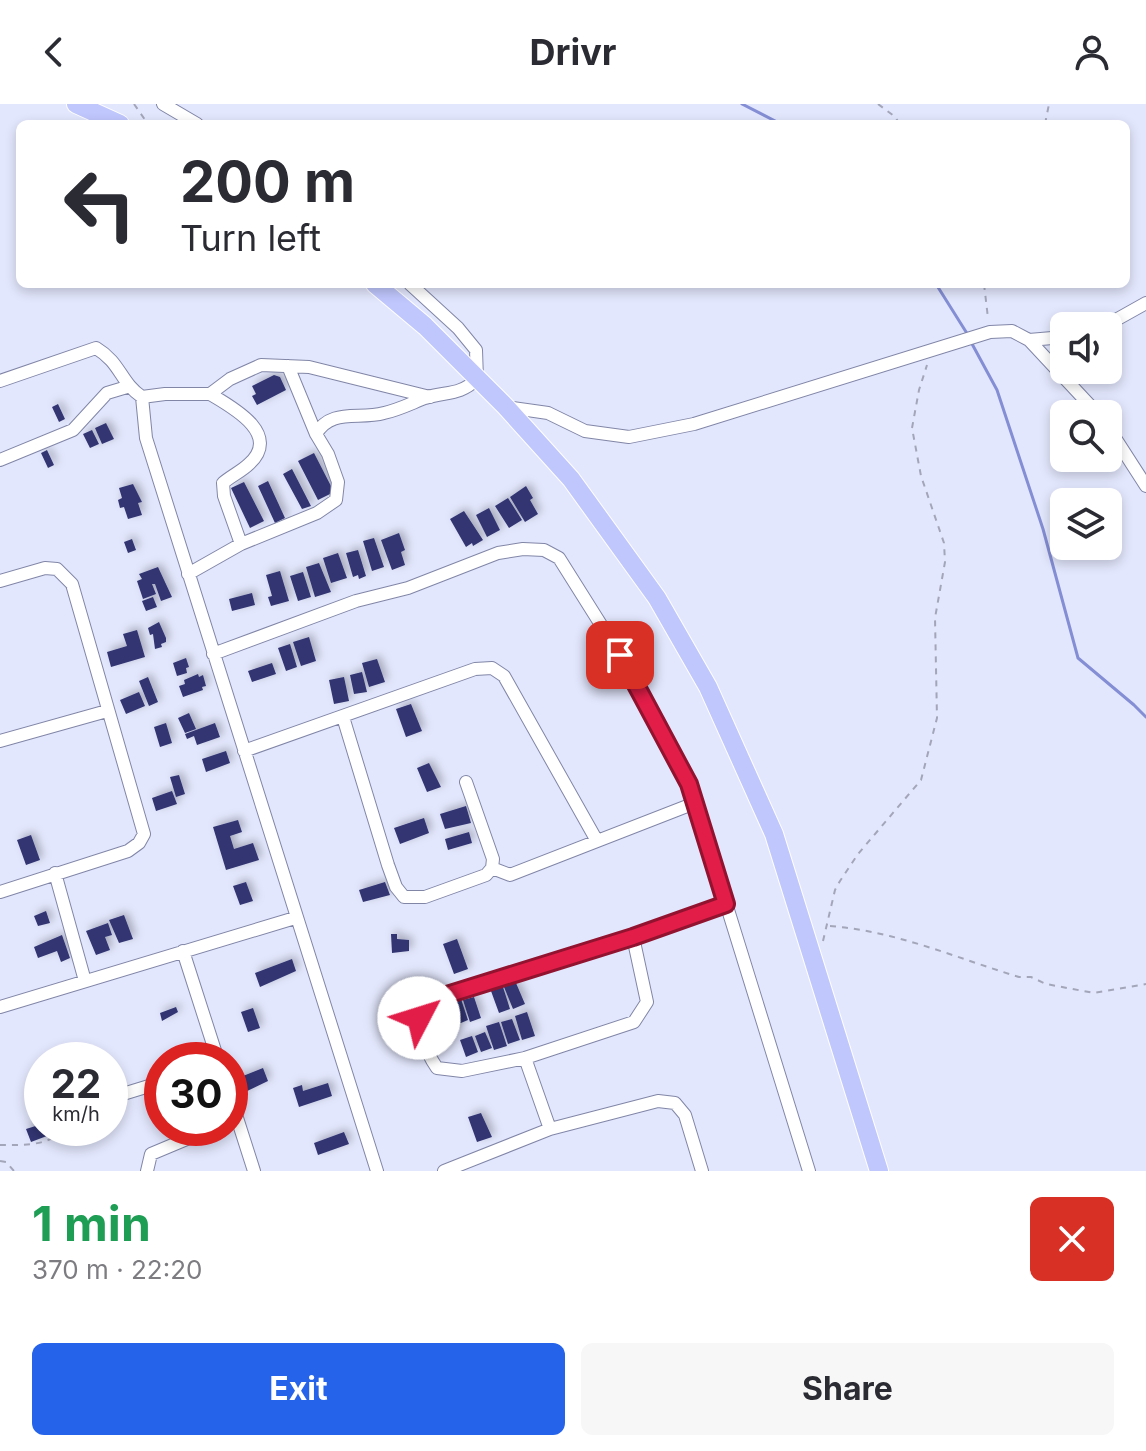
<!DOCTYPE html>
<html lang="en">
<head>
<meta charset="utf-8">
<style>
  body { margin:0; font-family:Inter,sans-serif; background:#f7f7f7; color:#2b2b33; height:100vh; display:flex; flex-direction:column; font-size:30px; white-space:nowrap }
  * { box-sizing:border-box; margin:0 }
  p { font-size:26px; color:#7c7c81 }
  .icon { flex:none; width:44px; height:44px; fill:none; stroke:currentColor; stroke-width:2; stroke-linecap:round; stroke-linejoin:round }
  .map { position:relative; height:1067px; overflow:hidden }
  .panel { display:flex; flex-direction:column; background:#fff; flex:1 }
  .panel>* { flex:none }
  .guide { position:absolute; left:16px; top:16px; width:1114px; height:168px; border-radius:12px; box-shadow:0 4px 12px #0003; background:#fff; color:#2b2b33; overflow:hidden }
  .fabs { position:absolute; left:1050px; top:208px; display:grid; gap:16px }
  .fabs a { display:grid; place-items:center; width:72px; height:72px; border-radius:12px; background:#fff; box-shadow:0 4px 12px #0003; font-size:40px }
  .speed { position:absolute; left:24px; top:938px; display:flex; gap:16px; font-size:40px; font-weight:700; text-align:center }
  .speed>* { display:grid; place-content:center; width:104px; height:104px; border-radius:50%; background:#fff; box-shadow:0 4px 12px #0003; line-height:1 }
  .speed small { font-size:20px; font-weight:400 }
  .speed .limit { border:12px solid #d22; background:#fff; color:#111 }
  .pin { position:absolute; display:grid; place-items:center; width:68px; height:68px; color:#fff; margin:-34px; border-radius:16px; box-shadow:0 4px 12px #0006 }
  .me { position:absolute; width:88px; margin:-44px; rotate:50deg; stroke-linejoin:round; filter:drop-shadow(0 0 6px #0008) }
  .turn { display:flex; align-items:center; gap:28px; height:168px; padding:0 32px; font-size:36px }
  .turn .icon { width:104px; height:104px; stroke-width:2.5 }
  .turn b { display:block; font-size:56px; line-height:68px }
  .round { display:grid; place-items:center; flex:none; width:84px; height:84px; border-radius:12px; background:#f7f7f7 }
  .overview { display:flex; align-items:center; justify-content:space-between; height:136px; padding:0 32px }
  h1 { font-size:48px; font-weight:700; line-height:60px; color:#1e9e55 }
  .primary-button { display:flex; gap:16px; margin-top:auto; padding:16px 32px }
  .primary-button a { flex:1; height:92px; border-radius:12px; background:#2563eb; color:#fff; font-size:32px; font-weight:700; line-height:92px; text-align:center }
  .primary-button a+a { background:#f7f7f7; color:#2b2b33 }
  header { display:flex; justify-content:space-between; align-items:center; height:104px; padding:0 32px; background:#fff; font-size:36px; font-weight:700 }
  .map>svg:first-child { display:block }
</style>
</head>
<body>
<header><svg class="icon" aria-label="back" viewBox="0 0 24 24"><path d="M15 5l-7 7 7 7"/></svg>Drivr<svg class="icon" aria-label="person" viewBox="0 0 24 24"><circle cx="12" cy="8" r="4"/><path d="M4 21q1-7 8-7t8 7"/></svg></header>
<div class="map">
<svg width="1146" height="1067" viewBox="0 0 1146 1067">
  <defs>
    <filter id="shadow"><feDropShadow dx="3.5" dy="-3.5" stdDeviation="4" flood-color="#0004"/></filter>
  </defs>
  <rect width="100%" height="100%" fill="#e3e7fd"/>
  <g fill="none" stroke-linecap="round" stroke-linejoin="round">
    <path stroke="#848ed4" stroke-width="3" d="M742 0 781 20
      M936 180 968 231
      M971 238 997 286 1043 425 1078 554 1134 601 1146 613"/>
  </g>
  <path fill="#313572" filter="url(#shadow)" d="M274 271 280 273 286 286 257 301 252 292 256 290 252 282Z
    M58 300 65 315 59 318 52 303Z
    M106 319 114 335 102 340 95 324Z
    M92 326 99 340 90 344 83 330Z
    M47 346 54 361 48 364 41 349Z
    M314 349 332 384 330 390 318 396 298 357Z
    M292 365 311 402 302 405 283 370Z
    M268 377 285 414 275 419 258 382Z
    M244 378 264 417 250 424 231 384Z
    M133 380 142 398 138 399 142 411 128 415 124 403 120 404 118 396 122 394 119 384Z
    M526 382 533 394 530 396 538 410 525 418 510 393Z
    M508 394 522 416 509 424 495 402Z
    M489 404 500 426 487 433 476 411Z
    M464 407 483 436 473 442 472 439 466 443 450 415Z
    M399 429 405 446 401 448 405 461 392 466 381 436Z
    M374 434 384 463 372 467 363 437Z
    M132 435 136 446 128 449 124 438Z
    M358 446 366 472 359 475 358 471 353 473 346 449Z
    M338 449 347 474 331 479 323 454Z
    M319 459 331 488 315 493 306 463Z
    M158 463 172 493 161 497 155 480H152L156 490 143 495 137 477 142 475 139 470Z
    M280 467 289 497 271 502 268 493 272 492 266 471Z
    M303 468 311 493 298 497 290 472Z
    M252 489 255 501 232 507 229 495Z
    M153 493 157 503 146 507 142 497Z
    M159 518 166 534V538L161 540 162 543 155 545 153 530 150 531 148 524Z
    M137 526 145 553 111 563 107 548 127 542 123 530Z
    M309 533 316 557 301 562 293 538Z
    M290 540 297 563 286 567 278 544Z
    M186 554 189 563 186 564 187 569 177 572 173 559Z
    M377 555 385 578 369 583 362 559Z
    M272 559 276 570 252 578 248 567Z
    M362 568 367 588 354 590 350 571Z
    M198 570 199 573 203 571 206 582 202 583 203 586 183 593 179 582 185 580 184 576Z
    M148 573 158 598 149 602 139 577Z
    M344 573 349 597 334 600 329 576Z
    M139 588 145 602 126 610 120 596Z
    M411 600 422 627 406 633 396 605Z
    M189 609 196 625 185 629 178 614Z
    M166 619 172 639 160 643 154 623Z
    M215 619 220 633 197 641 194 632 187 635 185 630Z
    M226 647 230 659 206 668 202 655Z
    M429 659 441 683 427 688 417 664Z
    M179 671 185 690 176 693 170 673Z
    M172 687 177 700 156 707 152 694Z
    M466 702 471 719 445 725 440 710Z
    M424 714 429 729 400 740 394 724Z
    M238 716 242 728 230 732 234 745 253 739 259 756 226 766 213 723Z
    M469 728 472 739 448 746 445 735Z
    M31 731 40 756 26 761 17 736Z
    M246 778 253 797 240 801 233 782Z
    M385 778 390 791 363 798 359 786Z
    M46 807 50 819 38 822 34 812Z
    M124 811 133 835 119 839 109 816Z
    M108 819 112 831 105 833 110 846 96 851 86 827Z
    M391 830H397V835L409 836V847L392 849Z
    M62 831 70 854 61 858 57 847 38 854 34 843Z
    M457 835 468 865 454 870 443 840Z
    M292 855 296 867 260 883 255 869Z
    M516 879 525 900 513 905 504 883Z
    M503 883 510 905 499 909 491 887Z
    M474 893 481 914 470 918 463 896Z
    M461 895 468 916 456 921 449 899Z
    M445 899 453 922 438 928 431 908 436 907 435 903Z
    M176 903 178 908 162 917 160 909Z
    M253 904 260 924 248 928 241 908Z
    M527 908 535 932 522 936 515 912Z
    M512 915 520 936 508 940 501 918Z
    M499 918 507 942 494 946 486 922Z
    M485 928 492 944 481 948 475 932Z
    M472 932 478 948 466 953 460 936Z
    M263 964 268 977 243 989 238 974Z
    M37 968 42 969V988L36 987Z
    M328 979 332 992 299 1003 293 984 302 981 303 987Z
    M481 1009 492 1033 477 1038 468 1013Z
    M42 1020V1024H59L60 1027 31 1038 26 1025Z
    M344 1028 349 1040 318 1051 314 1039Z"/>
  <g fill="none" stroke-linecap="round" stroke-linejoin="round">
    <defs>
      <path id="street" d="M163 0 197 20
        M1105 222 1146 199
        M1029 236 1098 310
        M0 277 96 244C121 259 120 278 142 293L165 290H210L230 275 261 261 309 263 430 293
        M210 290C232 303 282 330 249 360 242 367 231 372 223 379L224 392 241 440
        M142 293 146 334 377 1067
        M506 303 548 309 585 327 629 333 694 320 990 228 1012 227 1029 236 1064 233
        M1108 323 1146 382
        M316 330C331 304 358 316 384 309 398 306 412 299 425 294 447 287 459 292 477 275L476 246 458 224 410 180
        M0 356 73 326 107 289 127 283
        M188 470 241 440 317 409 336 396 338 378 328 350 316 330 288 262
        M0 477 45 464 57 465 72 480 144 730 139 739 128 747 0 788
        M213 550 356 497 408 484 498 449 523 445 544 446 559 454 620 551 689 680 809 1067
        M343 613 388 761 396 783 404 793H425L486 771 492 764 493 755 466 678
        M0 637 107 607
        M244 647 475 565 492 564 504 572 597 737
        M492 764 510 771 695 699
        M55 769 85 877
        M633 833 647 898 634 918 525 954 462 967 437 964C425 947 417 923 423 902L437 894 633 833 726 800
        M183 847 218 956
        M0 903 295 814
        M525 954 550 1025
        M230 992 254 1067
        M110 994 162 978
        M147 1067 151 1050 213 1024
        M444 1067 550 1025 658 997 675 999 685 1011 702 1067"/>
      <path id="primary" d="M76 0 120 20
        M375 180 425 222 506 303 571 375 657 494 708 583 774 730 879 1067"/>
    </defs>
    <use href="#street" stroke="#8186a7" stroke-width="14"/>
    <use href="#primary" stroke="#fff" stroke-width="20"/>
    <path stroke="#a3a6b9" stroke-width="2" stroke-dasharray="6 6" stroke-linecap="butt" d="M134 0 148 20
      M878 0 894 12 900 20
      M1045 20 1049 0
      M984 180 988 214
      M830 822C896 827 956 854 1019 873H1031L1046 880 1094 889 1146 880
      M823 837 835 786 840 777 858 750 921 676 937 614 935 514 945 458 944 439 921 372 912 324 919 286 927 261
      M0 1041C19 1041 52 1043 63 1024
      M0 1057 6 1058 14 1067"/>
    <use href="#street" stroke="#fff" stroke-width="12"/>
    <use href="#primary" stroke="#c0c7fd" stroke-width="18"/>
  </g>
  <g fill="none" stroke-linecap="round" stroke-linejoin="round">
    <defs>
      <path id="route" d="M419 914 423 902 437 894 633 833 726 800 689 680 620 551"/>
    </defs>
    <use href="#route" stroke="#92132f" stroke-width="20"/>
    <use href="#route" stroke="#e11d48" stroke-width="14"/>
  </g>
</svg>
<div class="fabs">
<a><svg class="icon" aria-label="sound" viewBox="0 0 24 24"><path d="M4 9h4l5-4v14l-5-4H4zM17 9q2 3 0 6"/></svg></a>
<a><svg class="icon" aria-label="search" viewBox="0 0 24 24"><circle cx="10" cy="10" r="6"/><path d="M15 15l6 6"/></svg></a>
<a><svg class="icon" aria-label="layers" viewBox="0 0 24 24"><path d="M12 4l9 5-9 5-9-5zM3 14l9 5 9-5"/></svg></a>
</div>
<div class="speed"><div>22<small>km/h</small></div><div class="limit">30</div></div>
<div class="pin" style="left:620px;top:551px;background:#d93025"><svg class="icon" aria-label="arrive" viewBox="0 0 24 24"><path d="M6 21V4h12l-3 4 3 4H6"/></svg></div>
<svg class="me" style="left:419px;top:914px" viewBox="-20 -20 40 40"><circle r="19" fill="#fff"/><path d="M0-13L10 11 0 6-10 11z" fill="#e11d48"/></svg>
<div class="guide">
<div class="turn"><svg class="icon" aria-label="left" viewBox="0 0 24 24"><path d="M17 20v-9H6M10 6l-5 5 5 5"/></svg><div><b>200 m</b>Turn left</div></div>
</div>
</div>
<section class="panel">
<div class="overview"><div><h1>1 min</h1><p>370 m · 22:20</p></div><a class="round" style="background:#d93025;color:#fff"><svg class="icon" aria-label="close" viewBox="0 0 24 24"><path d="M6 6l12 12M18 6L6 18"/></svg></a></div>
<div class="primary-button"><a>Exit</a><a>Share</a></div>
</section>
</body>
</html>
